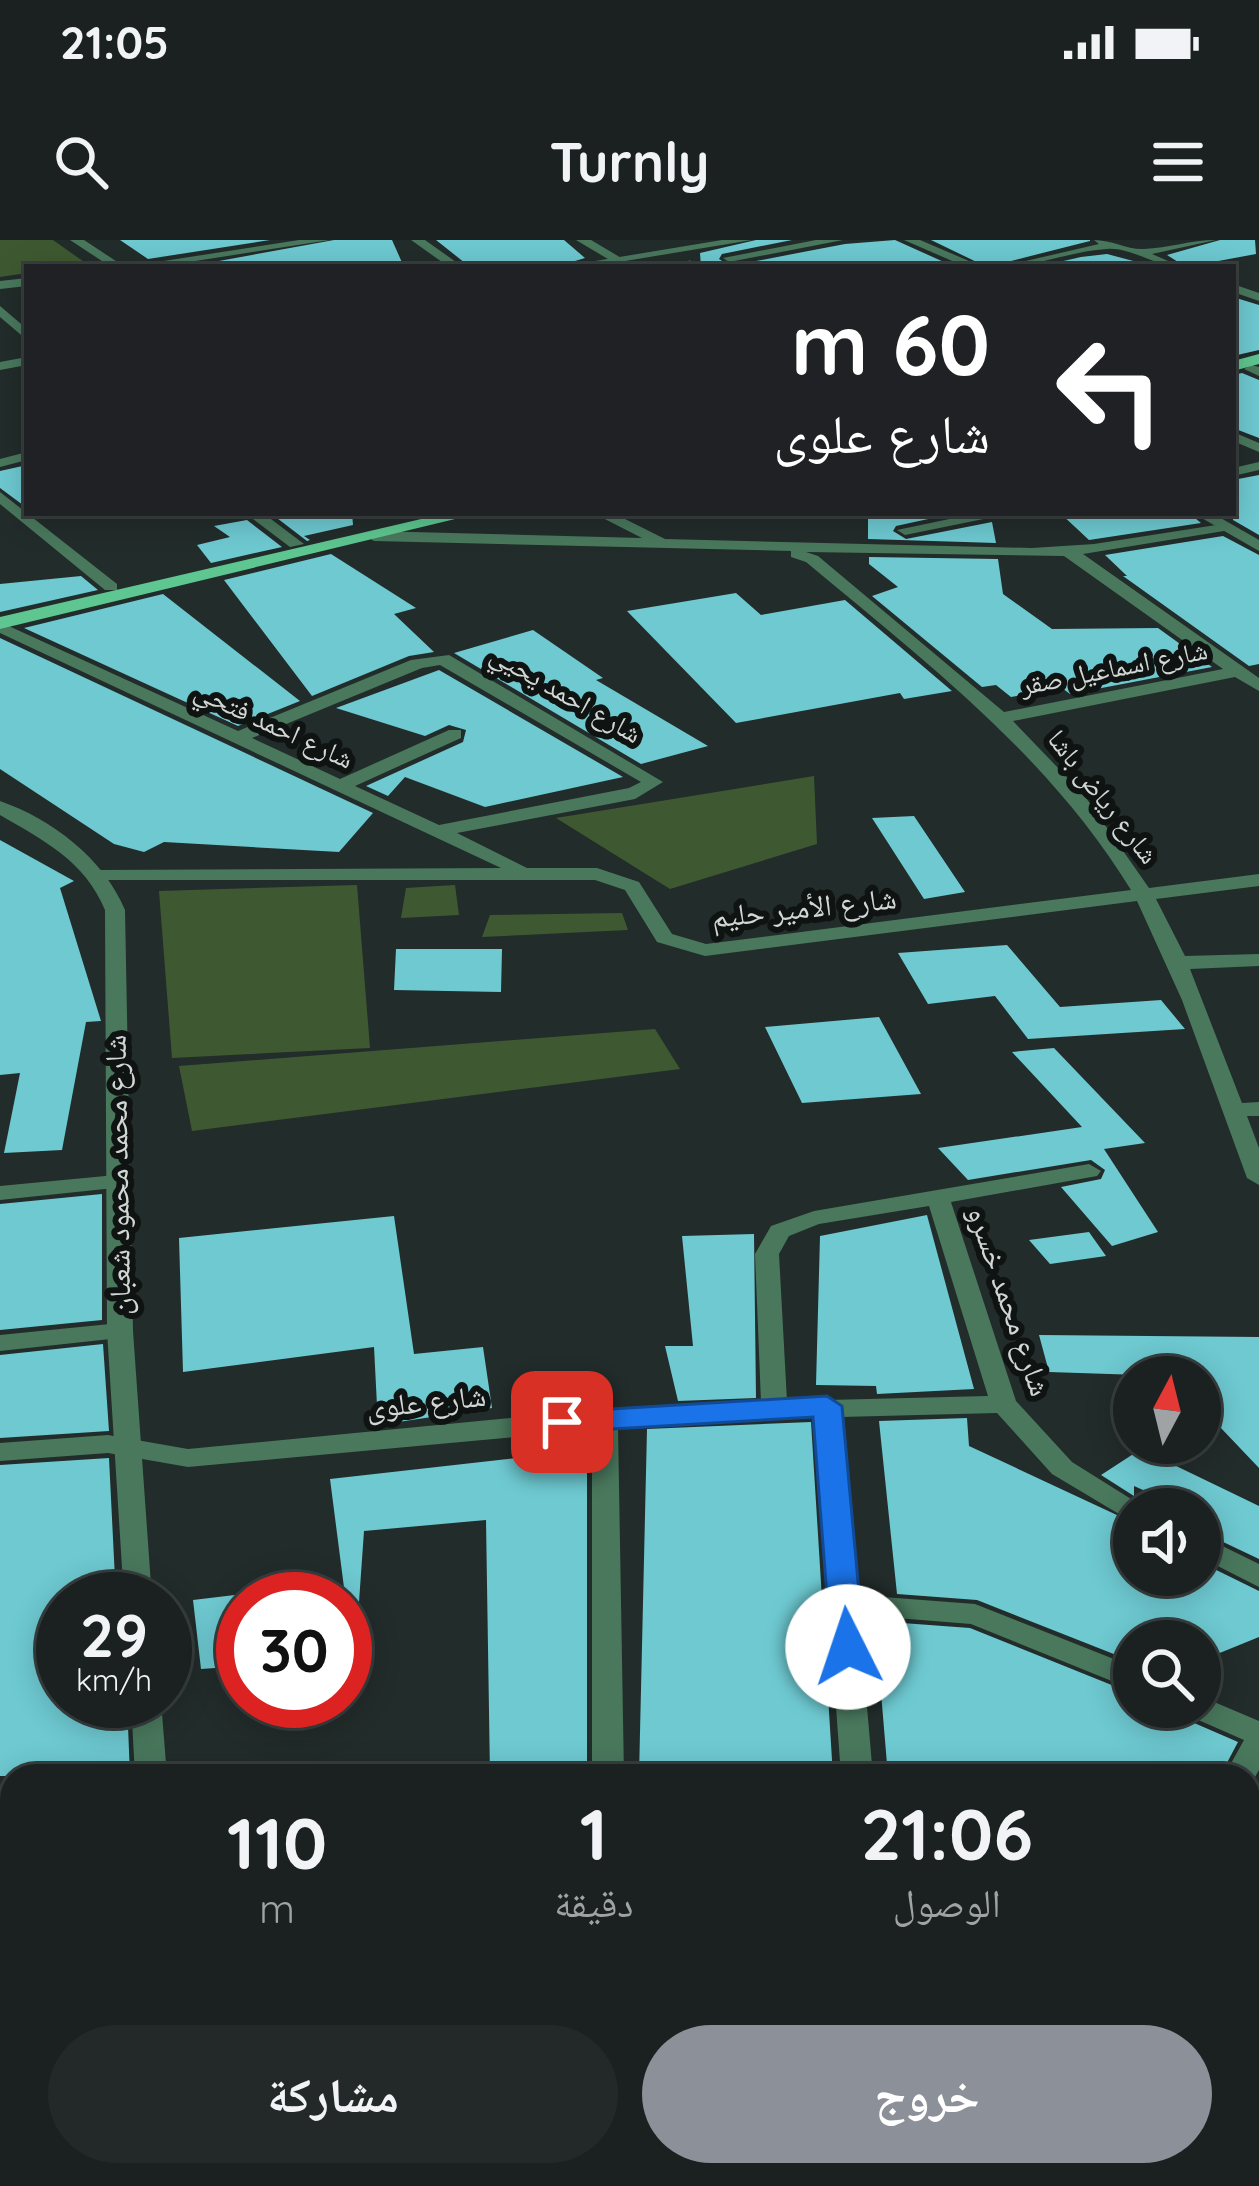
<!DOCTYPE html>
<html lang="ar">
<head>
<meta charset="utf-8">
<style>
  body { margin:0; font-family:Quicksand,"Noto Naskh Arabic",sans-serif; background:#232929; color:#f1f3f6; direction:rtl; height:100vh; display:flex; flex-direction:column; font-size:45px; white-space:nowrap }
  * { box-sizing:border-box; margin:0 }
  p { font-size:39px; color:#9fa3a5 }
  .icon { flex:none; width:66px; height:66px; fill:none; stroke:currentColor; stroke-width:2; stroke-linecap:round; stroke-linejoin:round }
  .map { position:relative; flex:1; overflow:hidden; direction:ltr }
  .sheet { position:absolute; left:0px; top:1524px; width:1260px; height:423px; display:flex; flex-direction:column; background:#1a2120; border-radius:36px 36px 0 0; box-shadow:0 6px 30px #0003,0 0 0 3px #383e3e; direction:rtl }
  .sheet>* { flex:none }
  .banner { position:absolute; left:24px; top:24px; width:1212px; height:252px; border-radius:0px; box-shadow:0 6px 30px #0003,0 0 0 3px #383e3e; direction:rtl; background:#202124; color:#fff; overflow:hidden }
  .needle { width:78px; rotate:7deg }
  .tools { position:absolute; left:1113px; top:1116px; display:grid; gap:24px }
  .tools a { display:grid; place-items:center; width:108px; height:108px; border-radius:50%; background:#1a2120; box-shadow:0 6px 30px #0003,0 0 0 3px #383e3e; font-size:60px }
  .speed { position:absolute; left:36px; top:1332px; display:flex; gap:24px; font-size:60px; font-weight:700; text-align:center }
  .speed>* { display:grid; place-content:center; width:156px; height:156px; border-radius:50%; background:#1a2120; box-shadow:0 6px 30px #0003,0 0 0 3px #383e3e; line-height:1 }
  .speed small { font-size:30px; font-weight:400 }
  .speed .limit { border:18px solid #d22; background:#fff; color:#111 }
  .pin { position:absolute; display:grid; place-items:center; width:102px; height:102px; color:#fff; margin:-51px; border-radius:24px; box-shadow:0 6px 18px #0006 }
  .me { position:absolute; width:132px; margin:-66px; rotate:356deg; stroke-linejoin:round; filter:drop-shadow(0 0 9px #0008) }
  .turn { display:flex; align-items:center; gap:42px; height:252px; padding:0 48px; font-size:54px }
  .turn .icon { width:156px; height:156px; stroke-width:2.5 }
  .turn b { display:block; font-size:84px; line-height:102px }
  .eta { display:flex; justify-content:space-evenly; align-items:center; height:204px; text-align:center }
  .eta b { font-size:72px; font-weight:700; line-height:84px }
  .action { display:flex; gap:24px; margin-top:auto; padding:24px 48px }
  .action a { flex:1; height:138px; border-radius:72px; background:#8c9099; color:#fff; font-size:48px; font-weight:700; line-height:138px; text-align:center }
  .action a+a { background:#232929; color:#f1f3f6 }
  .status { display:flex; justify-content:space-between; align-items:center; height:84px; padding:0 60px; background:#1a2120; direction:ltr }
  .status svg { height:33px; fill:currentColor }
  header { display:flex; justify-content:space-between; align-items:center; height:156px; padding:0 48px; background:#1a2120; font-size:54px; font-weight:700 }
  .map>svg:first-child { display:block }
</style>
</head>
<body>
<div class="status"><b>21:05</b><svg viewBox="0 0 49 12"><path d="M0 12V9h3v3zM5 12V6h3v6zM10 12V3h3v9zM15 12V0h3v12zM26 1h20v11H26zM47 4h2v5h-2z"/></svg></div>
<header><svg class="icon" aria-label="menu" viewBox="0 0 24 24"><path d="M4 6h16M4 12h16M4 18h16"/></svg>Turnly<svg class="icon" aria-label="search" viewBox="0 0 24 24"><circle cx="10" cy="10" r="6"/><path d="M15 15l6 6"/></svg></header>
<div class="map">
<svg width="1259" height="1946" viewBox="0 0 1259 1946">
  <rect width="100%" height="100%" fill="#222c2a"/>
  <path fill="#3e5931" d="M0 0H53L87 24 27 27V33L0 37Z
    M814 536 817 604 670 649 556 578Z
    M357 645 370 808 172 818 159 651Z
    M455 645 459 675 401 678 406 648Z
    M622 673 628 690 482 697 490 675Z
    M655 789 680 829 192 891 179 826Z"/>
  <path fill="#6ec9d1" d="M120 0H270L148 19Z
    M334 0H392L404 27H186Z
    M436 0H564L585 18 555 27H470Z
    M756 0H792L722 14 719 19 730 26 845 4 895 0 955 27H701L700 13Z
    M931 0H1090V1L987 27Z
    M1220 0H1255L1256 14 1186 27 1167 15Z
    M1107 14 1156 27H1037L1081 17Z
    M1233 57 1259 65V110L1233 116Z
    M1242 133 1259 140V198L1233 188 1237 156 1233 135Z
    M27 225V268L0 248V231Z
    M1259 235V295L1233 280V240Z
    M352 273 353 285 304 296 310 300 307 301 273 275Z
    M868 273H956L896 286 893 291 906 299 992 282 996 303 868 299Z
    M1060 273H1189L1201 283 1089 300Z
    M247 280 282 307 211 323 197 305 230 297 214 286Z
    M1223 296 1259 315V424L1249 426 1123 336H1127L1105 315Z
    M331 314 416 368 394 374 434 412 409 416 312 456 224 340Z
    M869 317 998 319 1003 354 1052 389 1158 388 1212 427 1070 454 1062 448 1011 457 996 445 982 447 872 356 898 347 869 324Z
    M81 336 98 350 0 372V344Z
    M736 353 761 375 845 360 952 451 904 459 900 453 736 483 627 371Z
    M163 354 300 461 238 486 24 388Z
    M533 390 603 438 596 440 708 506 641 524 454 413Z
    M0 398 373 573 339 612 164 602 144 612 114 604 0 529Z
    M439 430 623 537 485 567 405 537 388 556 366 546 463 502 466 490 449 485 425 496 336 468Z
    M914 576 965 652 924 659 872 578Z
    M0 600 74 641 60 648 101 781 86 782 62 910 4 913 20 833 0 835Z
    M1007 705 1060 767 1161 760 1185 789 1028 799 995 756 928 764 898 713Z
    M396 709H502L501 752 394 750Z
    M879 777 921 854 802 863 765 787Z
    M1054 808 1145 903 1104 909 1158 992 1112 1006 1061 947 1101 939 1105 930 1091 920 968 940 938 908 1082 887 1012 812Z
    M102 954V1080L0 1090V964Z
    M927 975 974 1149 877 1154 876 1146 816 1145 820 996Z
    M394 976 414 1114 483 1107 492 1168 378 1185 374 1107 183 1132 179 998Z
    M1089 992 1106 1016 1050 1024 1029 1000Z
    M754 994 756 1158 678 1161 665 1106H693L682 996Z
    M1039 1095 1259 1097V1228L1200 1166V1137L1049 1132Z
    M103 1104 109 1191 0 1198V1115Z
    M967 1178 969 1206 1134 1283V1335H1200V1322L1259 1351V1397L1200 1421V1401H1134V1422L977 1360 897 1354 879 1181Z
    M811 1182 833 1536H639L647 1189Z
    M1141 1209 1259 1266V1319L1200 1291V1269H1186L1134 1246V1256L1101 1235Z
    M587 1210V1536H490L486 1280 364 1291 359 1362 346 1363 330 1239Z
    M109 1218 116 1359H63V1463L127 1461 130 1536H0V1225Z
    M243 1354V1426L201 1429 193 1360Z
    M875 1381 970 1388 1134 1454V1467H1179L1185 1479 1238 1502 1220 1536H888Z"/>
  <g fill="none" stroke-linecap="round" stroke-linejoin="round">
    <path fill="#49785d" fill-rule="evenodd" d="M70 0H84L125 27 299 0H330L157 27H111Z
      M411 0H425L463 27H449Z
      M576 0H591L623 19 613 22Z
      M904 0H920L983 27H966Z
      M1094 0C1112 0 1128 10 1144 9 1168 8 1191 0 1216 0L1152 14 1182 27C1156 27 1131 7 1107 9 1070 11 1037 27 1000 27L1099 4Z
      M690 20 694 27H677Z
      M27 38V46L0 49V41Z
      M1233 44 1259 53V61L1233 52Z
      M0 66 27 89V100L0 77Z
      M1251 125 1259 127V136L1244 129Z
      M1233 192 1259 203V212L1233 201Z
      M27 212V220L0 227V219Z
      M1259 222V230L1233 236V228Z
      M0 252 117 344V350H105L0 264Z
      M245 273H263L304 304 290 307Z
      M593 273H613L665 299 1032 308 1094 304 1229 283V289L1224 291 1083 314 1259 438V451L1235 437 1013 481 1084 555 1149 648 1259 634V646L1156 659 1185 716 1259 714V726L1190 729 1242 863 1259 862V876H1247L1259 908V945L1247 938 1182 760 1137 661 705 716 657 702 625 650 595 640H92V632L99 630 501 628 0 393V382L238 491 411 420 449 415 663 542 635 559 457 593 527 628H597L639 642 672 694 706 704 1131 650C1049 516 926 422 806 322L791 317V311L374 301 366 296 374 291 642 298ZM806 312 1064 316 1223 429 1004 472 818 316ZM440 425 641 542 629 548 439 585 355 546 461 498V490H449L340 539 252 498 422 428Z
      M978 273H1013L905 295 897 290Z
      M1089 924 1101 931 1097 936 951 962 1016 1161 1072 1222 1147 1269H1134V1279L1124 1277 1052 1234 997 1173 841 1177 857 1355 975 1364 1134 1427V1450L971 1384 859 1375 873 1536H841L815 1177 689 1181 618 1187 624 1536H592V1190L188 1227 108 1213 0 1221V1203L108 1195 188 1209 605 1169 761 1162 755 1014 771 986 814 971ZM929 966 988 1156 787 1161 779 1014 789 996 819 984Z
      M116 935 128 942 124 947 0 960V946Z
      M120 1083 129 1085 133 1091 129 1097 0 1111V1095Z
      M1200 1295 1259 1324V1347L1200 1317Z
      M1200 1456 1259 1481V1530L1251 1544 1248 1545V1536H1224L1244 1500 1187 1475 1183 1467H1200Z
      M1259 1856V1887L1248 1891V1860Z
      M261 1935H304L299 1946H256Z
      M867 1935H905L910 1946H872Z
      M1058 1935H1117L1112 1946H1053Z"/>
    <path fill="#49785d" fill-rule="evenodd" d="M722 0H752L589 27H559Z
      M816 0H843L729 22 723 18Z
      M27 117V125L0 130V122Z
      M1193 273H1212L1259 300V311Z
      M0 561C52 579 104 619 125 670L133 1091 152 1359H124L107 1091 105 670C85 621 43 600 0 575Z
      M131 1461H161L167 1536H135Z
      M1248 1645 1259 1649V1675L1248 1671Z
      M12 1679V1705L0 1707V1681Z
      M12 1760V1788L0 1789V1761Z
      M1248 1765H1259V1793H1248Z
      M350 1935H393L398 1946H355Z"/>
    <path fill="#5ec690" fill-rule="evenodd" d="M1259 114V124L1233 131V121Z
      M447 273H480L0 389V377Z"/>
  </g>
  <path fill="#1a73e8" stroke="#114b97" stroke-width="3" d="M827 1156 842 1166 864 1407 848 1419 831 1407 813 1177 562 1192 546 1182 562 1172Z"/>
  <g text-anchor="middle" stroke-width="12" stroke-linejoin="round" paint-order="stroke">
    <g font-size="27" fill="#d1d7d5" stroke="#0f1312">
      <text transform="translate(1114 428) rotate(-11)" y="9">شارع اسماعيل صقر</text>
      <text transform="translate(566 454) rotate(30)" y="9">شارع احمد يحيي</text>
      <text transform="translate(274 485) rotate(25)" y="9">شارع احمد فتحي</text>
      <text transform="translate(1103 557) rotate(52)" y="9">شارع رياض باشا</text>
    </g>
    <g font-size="30" fill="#d1d7d5" stroke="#0f1312">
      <text transform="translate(804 668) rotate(-6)" y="10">شارع الأمير حليم</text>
      <text transform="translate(118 935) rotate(-91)" y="10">شارع محمد محمود شعبان</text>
      <text transform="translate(1009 1061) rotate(71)" y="10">شارع محمد خسرو</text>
      <text transform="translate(426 1162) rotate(-6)" y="10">شارع علوى</text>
    </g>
  </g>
</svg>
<div class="tools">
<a><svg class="needle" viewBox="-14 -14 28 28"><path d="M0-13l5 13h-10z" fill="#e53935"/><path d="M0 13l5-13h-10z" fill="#9fa3a5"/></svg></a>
<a><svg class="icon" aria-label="sound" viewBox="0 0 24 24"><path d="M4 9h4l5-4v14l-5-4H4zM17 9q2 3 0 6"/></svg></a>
<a><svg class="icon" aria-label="search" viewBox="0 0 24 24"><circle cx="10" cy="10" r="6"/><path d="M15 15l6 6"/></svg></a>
</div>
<div class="speed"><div>29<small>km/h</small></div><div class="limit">30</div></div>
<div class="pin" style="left:562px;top:1182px;background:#d93025"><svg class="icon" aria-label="arrive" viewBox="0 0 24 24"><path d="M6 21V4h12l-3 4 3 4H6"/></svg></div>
<svg class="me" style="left:848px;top:1407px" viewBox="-20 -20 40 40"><circle r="19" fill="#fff"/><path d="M0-13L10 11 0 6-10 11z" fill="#1a73e8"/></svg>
<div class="banner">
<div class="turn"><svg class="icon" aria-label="left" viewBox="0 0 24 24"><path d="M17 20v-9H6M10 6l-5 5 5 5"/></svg><div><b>60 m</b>شارع علوى</div></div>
</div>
<section class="sheet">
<div class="eta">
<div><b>21:06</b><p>الوصول</p></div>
<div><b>1</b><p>دقيقة</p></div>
<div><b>110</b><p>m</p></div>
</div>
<div class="action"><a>خروج</a><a>مشاركة</a></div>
</section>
</div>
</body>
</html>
